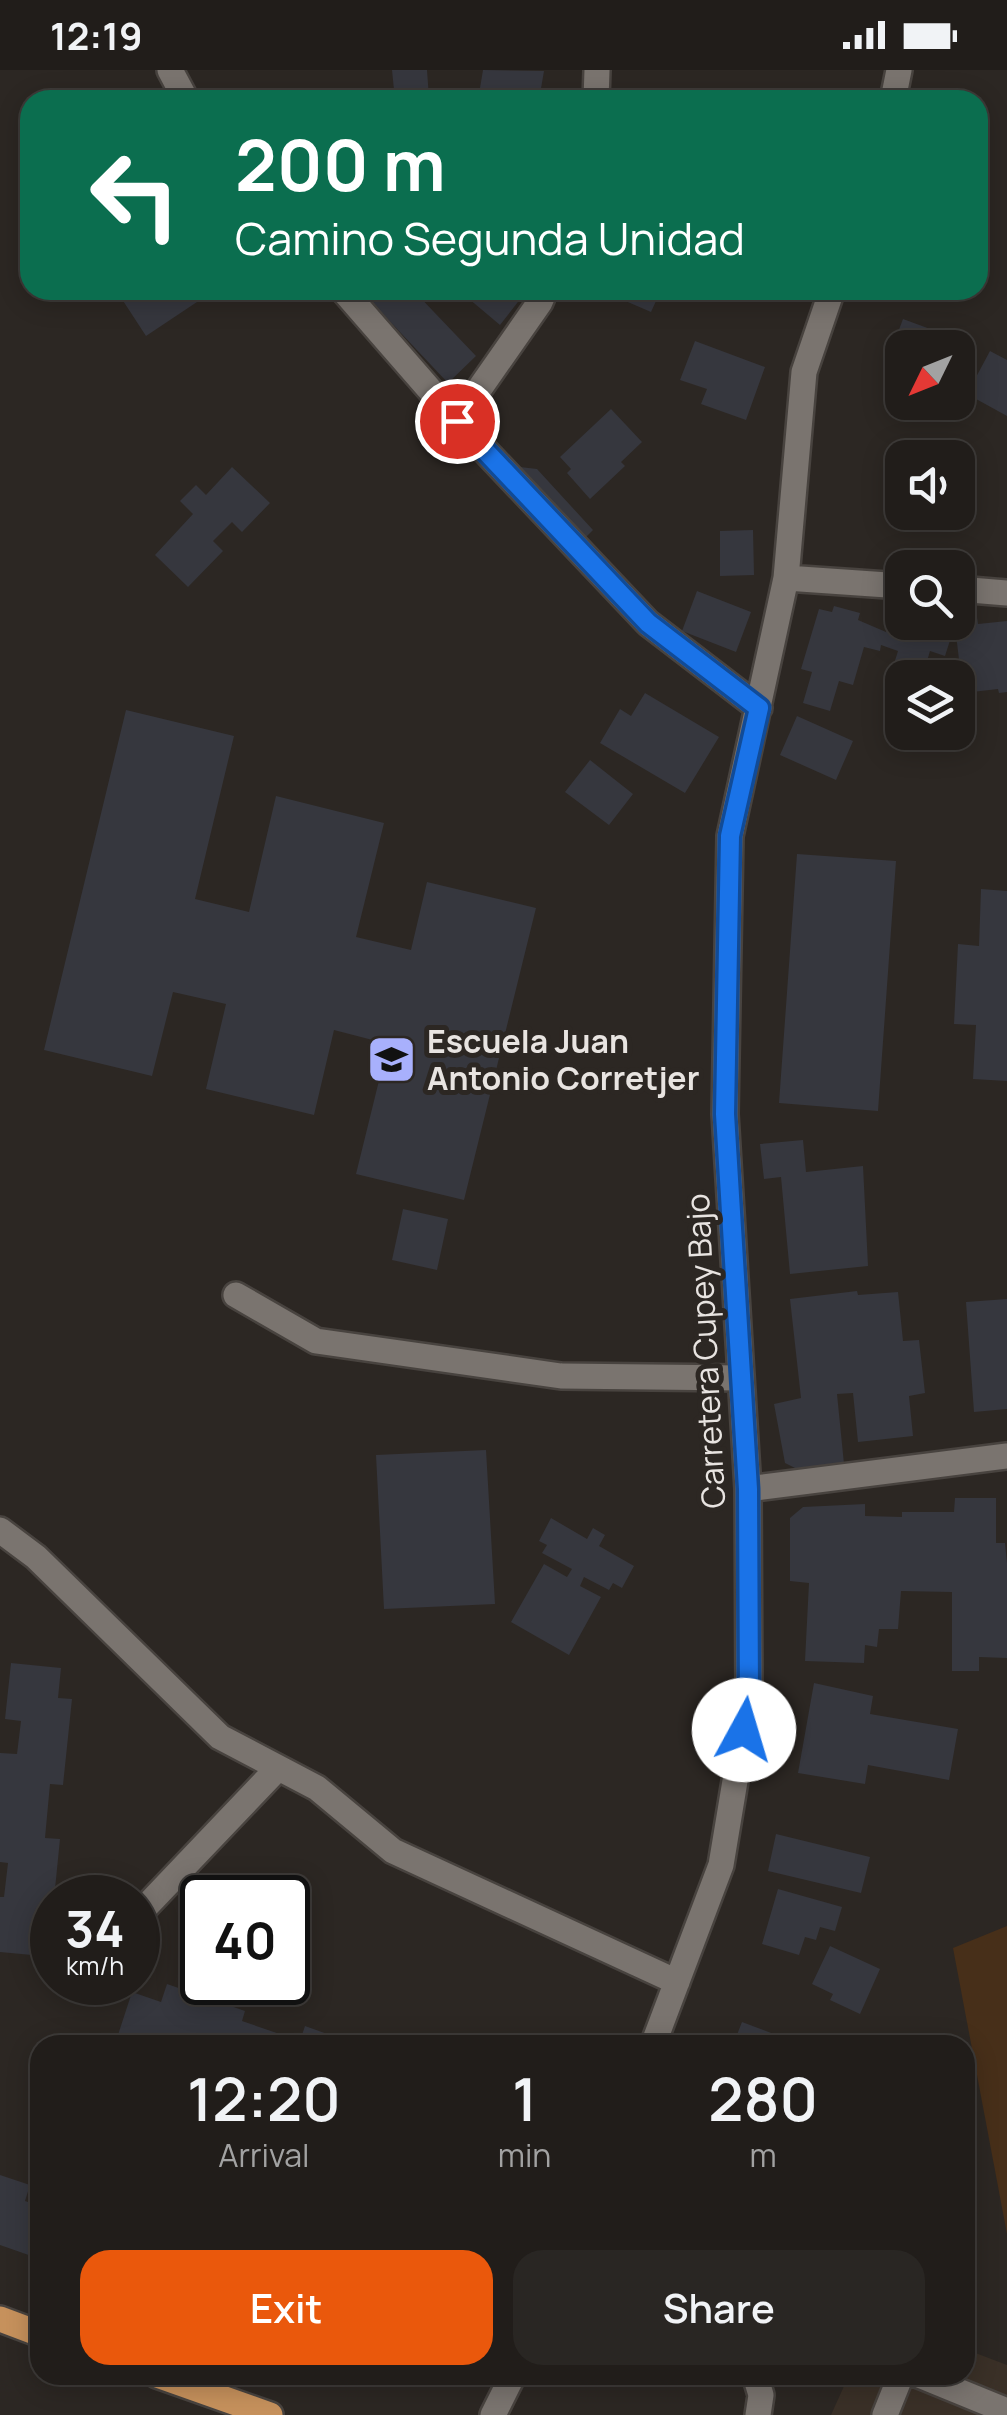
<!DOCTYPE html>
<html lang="en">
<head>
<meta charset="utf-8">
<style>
  body { margin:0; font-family:Manrope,sans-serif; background:#292623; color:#f1f3f6; height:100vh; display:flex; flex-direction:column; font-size:38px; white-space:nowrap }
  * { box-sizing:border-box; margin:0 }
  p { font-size:32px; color:#a2a2a2 }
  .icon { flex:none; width:55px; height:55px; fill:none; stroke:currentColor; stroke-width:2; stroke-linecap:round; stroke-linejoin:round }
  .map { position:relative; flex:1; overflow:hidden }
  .panel { position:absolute; left:30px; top:1965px; width:945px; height:350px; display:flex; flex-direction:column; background:#211d1a; border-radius:30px; box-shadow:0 5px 25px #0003,0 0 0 2px #3e3b39 }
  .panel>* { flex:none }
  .banner { position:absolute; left:20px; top:20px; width:968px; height:210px; border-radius:30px; box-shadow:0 5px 25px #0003,0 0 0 2px #3e3b39; background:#0b6e4f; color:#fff; overflow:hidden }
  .needle { width:65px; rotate:227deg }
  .fabs { position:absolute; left:885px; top:260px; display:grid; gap:20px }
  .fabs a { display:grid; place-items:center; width:90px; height:90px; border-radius:20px; background:#211d1a; box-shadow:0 5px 25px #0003,0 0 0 2px #3e3b39; font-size:50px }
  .speed { position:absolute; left:30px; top:1805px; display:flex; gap:20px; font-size:50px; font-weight:700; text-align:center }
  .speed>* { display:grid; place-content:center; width:130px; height:130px; border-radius:50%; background:#211d1a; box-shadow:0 5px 25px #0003,0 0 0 2px #3e3b39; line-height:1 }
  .speed small { font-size:25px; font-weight:400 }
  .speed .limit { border:5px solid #111; border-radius:15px; background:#fff; color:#111 }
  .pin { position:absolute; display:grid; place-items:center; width:85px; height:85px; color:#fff; margin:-42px; border:5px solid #fff; border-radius:50%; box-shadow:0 2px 10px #0007 }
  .me { position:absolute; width:110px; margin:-55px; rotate:6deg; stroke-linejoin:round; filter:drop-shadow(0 0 8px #0008) }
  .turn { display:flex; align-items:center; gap:35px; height:210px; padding:0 50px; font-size:45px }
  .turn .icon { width:130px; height:130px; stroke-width:2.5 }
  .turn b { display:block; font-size:70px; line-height:85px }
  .eta { display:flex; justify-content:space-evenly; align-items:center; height:170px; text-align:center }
  .eta b { font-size:60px; font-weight:600; line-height:70px }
  .cta { display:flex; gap:20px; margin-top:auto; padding:20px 50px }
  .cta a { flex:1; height:115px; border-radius:30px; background:#ea580c; color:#fff; font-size:40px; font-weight:600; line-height:115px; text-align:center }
  .cta a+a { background:#292623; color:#f1f3f6 }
  .status { display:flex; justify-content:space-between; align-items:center; height:70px; padding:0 50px; background:#211d1a; direction:ltr }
  .status svg { height:28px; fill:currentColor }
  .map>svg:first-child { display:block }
</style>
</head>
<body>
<div class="status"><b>12:19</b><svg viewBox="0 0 49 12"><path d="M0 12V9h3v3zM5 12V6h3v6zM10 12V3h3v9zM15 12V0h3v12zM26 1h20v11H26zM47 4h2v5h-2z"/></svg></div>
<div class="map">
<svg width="1007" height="2345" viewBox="0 0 1007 2345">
  <rect width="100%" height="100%" fill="#2c2723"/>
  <path fill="#3a3027" d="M965 2279 1007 2295V2345H831L849 2305H965Z"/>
  <path fill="#472f19" d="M1007 1856V2164L953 1878Z"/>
  <path fill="#36373e" d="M392 0H427L429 28 395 30Z
    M483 0 544 1 539 30H478Z
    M116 220H215L146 266Z
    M370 220H413L476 286 448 313 365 225Z
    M464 220H511L521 228 500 255 462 223Z
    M608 220H661L651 242 607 223Z
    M903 249 971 274 958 311V278H902V309L883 302Z
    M695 271 765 297 746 350 701 334 707 319 680 310Z
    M990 281 1007 290V346L967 324Z
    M611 339 642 372 621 392 625 396 590 429 567 403 571 399 560 387Z
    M232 397 270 433 242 462 232 452 213 471 223 481 188 517 155 485 193 444 180 431 196 415 206 425Z
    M520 397 537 399 593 460 579 474 512 404Z
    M753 460 754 505 720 506V461Z
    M697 521 751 542 736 582 682 561Z
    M895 535 902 537V552H938L954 558 945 586 930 581 922 608H902V614L889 610 898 581 881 575 880 581 864 577 853 615 839 611 830 641 803 633 812 602 801 599 819 539 832 542 834 536 860 543 858 550 886 562Z
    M977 547 978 554 1007 551V622L999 623 998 619 963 623 955 556 968 554 967 548Z
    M645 623 719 667 685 723 600 673 620 639 631 646Z
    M126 640 234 666 195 829 249 842 276 726 384 753 356 867 411 880 427 812 536 838 464 1130 356 1104 388 974 334 960 314 1045 206 1019 226 934 173 922 152 1006 44 980Z
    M797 646 853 671 836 710 780 685Z
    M590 690 633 724 609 755 565 722Z
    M797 784 896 791 878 1041 779 1033Z
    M981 819 1007 821V1011L973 1009 976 955 954 954 958 874 979 876Z
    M803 1070 806 1102 863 1096 868 1196 790 1204 781 1107 764 1109 760 1074Z
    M403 1139 448 1149 437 1200 392 1190Z
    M857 1221 858 1225 898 1222 903 1271 919 1270 925 1323 909 1326 913 1366 858 1372 853 1323 837 1324 844 1394 801 1401 785 1393 774 1334 801 1328 790 1229Z
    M1007 1229V1339L974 1342 966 1232Z
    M486 1380 495 1534 384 1539 376 1385Z
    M955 1428H996V1473H1005L1007 1493V1588L979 1587V1601H952V1522L901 1521 898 1559H879L877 1577 865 1575 864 1593 805 1591 809 1513 790 1511V1448L803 1437 865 1434V1446L902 1447V1442H954Z
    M551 1448 587 1469 593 1458 605 1465 599 1476 634 1496 622 1518 613 1513 609 1520 584 1507 580 1516 601 1527 569 1585 511 1552 544 1494 567 1507 572 1499 542 1483 547 1475 539 1471Z
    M11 1593 61 1598 58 1628 72 1629 63 1715 50 1714 45 1768 60 1769 51 1859 34 1858 32 1885 0 1882V1827H4L8 1793 0 1792V1683L17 1684 21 1651 5 1649Z
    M814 1613 873 1626 870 1644 958 1659 949 1710 868 1695 865 1714 798 1703Z
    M776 1764 870 1787 861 1823 768 1801Z
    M778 1819 842 1837 835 1861 820 1857 816 1870 805 1867 799 1885 762 1874Z
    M830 1876 880 1899 860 1944 830 1930 833 1924 812 1914Z
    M167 1914 245 1941 242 1951 300 1971 305 1956 358 1975H208L175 1964 171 1975H140L117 1968 132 1922 161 1932Z
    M742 1952 803 1975H733Z
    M0 2105 30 2115 25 2131 40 2136V2189L0 2175Z"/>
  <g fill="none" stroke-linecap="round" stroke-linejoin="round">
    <defs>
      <path id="minor" d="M170 0 186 30
        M596 30 597 0
        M893 30 899 0
        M343 220 457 351 648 553 759 638
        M457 351 540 232 545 220
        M786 508 902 516
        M958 519 1007 523
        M236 1225 316 1271 561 1306 741 1308
        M748 1419 1007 1386
        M0 1460 36 1487 220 1667 317 1718 393 1781 677 1912
        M138 1845 278 1698
        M653 1975 721 1795 749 1627 748 1419 725 1044 730 766 786 508 804 302 832 220
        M755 2305 761 2325 758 2345
        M919 2305 1007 2341
        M493 2345 513 2305
        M885 2345 901 2305"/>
      <path id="major" d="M0 2249 40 2264
        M157 2305 270 2345"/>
    </defs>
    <use href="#minor" stroke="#48433f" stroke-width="30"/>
    <use href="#major" stroke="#48433f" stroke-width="30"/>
    <use href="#minor" stroke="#7a746f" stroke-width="25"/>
    <use href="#major" stroke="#c6915c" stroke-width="25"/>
  </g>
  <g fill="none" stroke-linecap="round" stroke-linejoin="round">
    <defs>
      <path id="route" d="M457 351 648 553 759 638 730 766 725 1044 748 1419 749 1627 744 1660"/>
    </defs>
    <use href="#route" stroke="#114b97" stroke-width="25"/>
    <use href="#route" stroke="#1a73e8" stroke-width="18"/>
  </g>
  <defs>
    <symbol id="school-square" viewBox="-11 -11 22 22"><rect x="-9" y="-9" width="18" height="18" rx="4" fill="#a8b0fc" stroke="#2c2723"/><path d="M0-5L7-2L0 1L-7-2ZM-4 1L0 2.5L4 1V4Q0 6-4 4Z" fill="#111"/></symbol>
  </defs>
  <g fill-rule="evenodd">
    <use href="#school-square" x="364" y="962" width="55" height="55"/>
  </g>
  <g text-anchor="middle" stroke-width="10" stroke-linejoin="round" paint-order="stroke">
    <g font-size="32" font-weight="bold" fill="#e8e4e1" stroke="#2c2723" text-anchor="start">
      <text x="427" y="983">Escuela Juan<tspan x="427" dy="37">Antonio Corretjer</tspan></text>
    </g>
    <g font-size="32" fill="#e8e4e1" stroke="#2c2723">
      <text transform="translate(706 1281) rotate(-93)" y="11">Carretera Cupey Bajo</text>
    </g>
  </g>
</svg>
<div class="fabs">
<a><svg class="needle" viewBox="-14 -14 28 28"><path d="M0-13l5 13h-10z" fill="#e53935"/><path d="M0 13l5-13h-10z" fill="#a2a2a2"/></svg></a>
<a><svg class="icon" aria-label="sound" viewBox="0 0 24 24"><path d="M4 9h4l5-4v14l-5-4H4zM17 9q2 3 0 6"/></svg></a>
<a><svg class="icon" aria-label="search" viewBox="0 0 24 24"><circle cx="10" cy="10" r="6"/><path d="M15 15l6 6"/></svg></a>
<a><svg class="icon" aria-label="layers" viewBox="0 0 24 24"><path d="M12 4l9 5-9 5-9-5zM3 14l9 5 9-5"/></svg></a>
</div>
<div class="speed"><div>34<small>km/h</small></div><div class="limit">40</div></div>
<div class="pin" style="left:457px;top:351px;background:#d93025"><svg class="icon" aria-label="arrive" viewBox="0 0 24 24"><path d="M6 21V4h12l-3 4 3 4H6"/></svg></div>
<svg class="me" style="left:744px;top:1660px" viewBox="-20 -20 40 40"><circle r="19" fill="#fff"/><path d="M0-13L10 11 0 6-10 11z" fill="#1a73e8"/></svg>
<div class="banner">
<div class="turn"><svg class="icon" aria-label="left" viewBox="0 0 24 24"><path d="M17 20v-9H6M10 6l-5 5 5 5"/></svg><div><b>200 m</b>Camino Segunda Unidad</div></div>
</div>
<section class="panel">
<div class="eta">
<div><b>12:20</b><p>Arrival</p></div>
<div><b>1</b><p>min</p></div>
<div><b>280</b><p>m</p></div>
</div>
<div class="cta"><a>Exit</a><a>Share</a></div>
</section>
</div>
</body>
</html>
